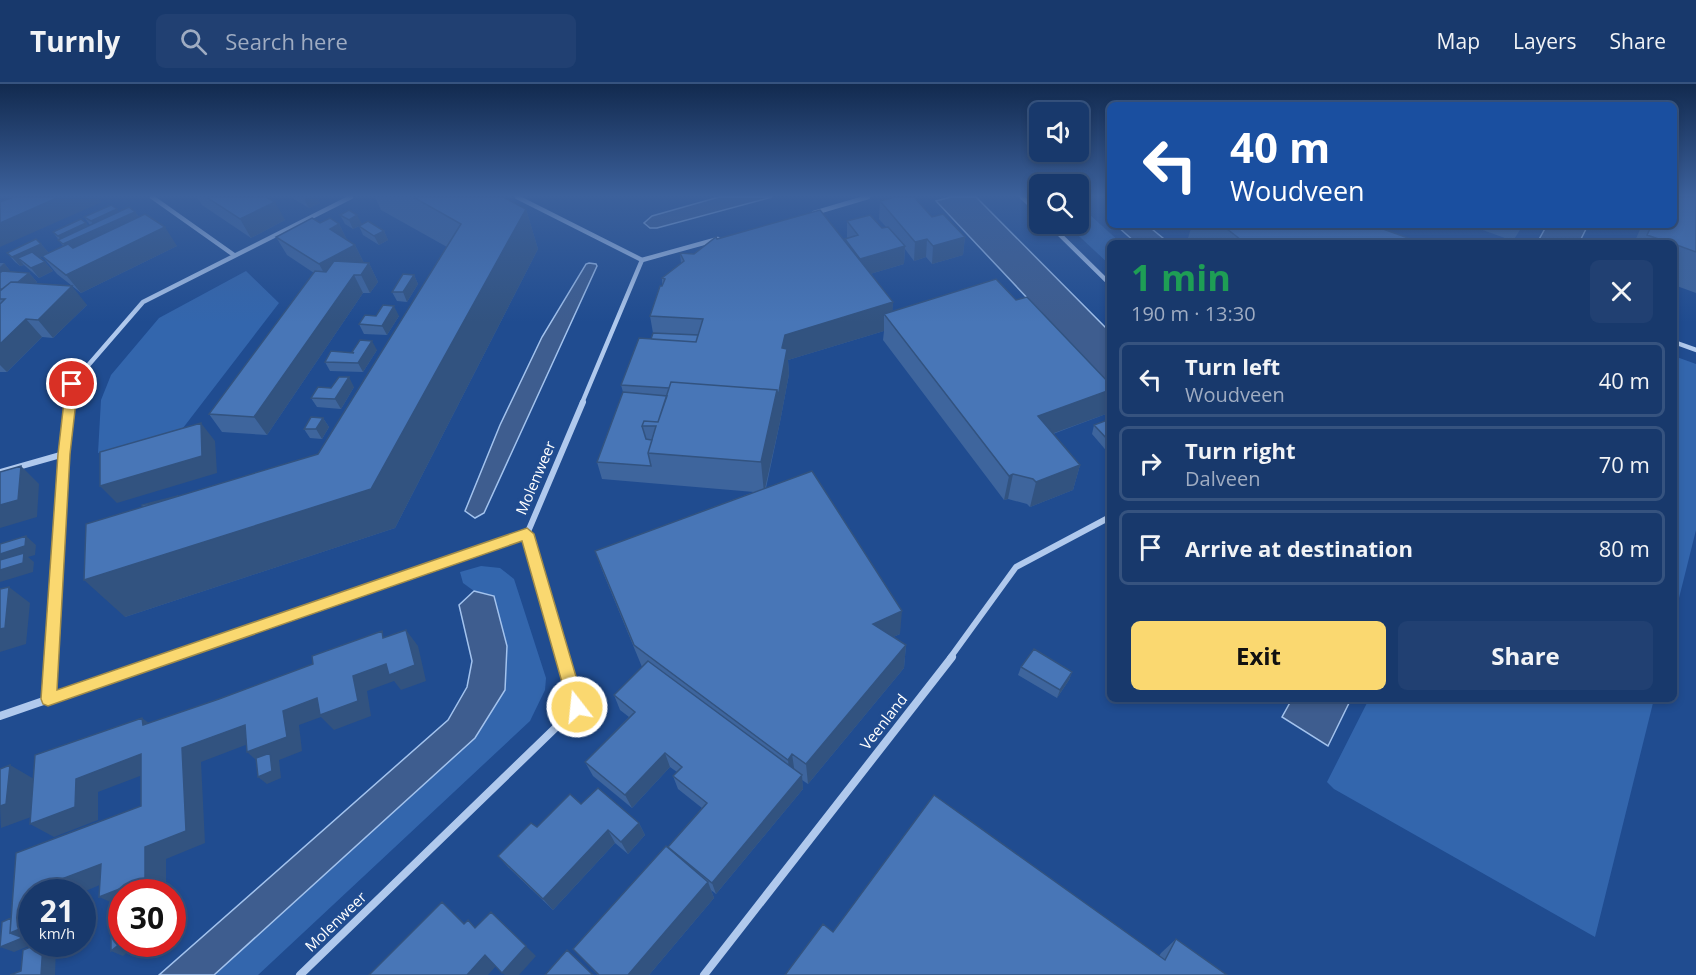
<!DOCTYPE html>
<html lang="en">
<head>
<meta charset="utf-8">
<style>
  body { margin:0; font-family:"Open Sans",sans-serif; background:#214072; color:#f1f3f6; height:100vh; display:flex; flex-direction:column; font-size:22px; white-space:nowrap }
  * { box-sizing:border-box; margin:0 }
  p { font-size:20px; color:#9facc2 }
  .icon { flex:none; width:33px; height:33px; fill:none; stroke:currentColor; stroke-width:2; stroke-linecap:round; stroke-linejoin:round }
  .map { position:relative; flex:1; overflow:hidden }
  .drawer { position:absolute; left:1107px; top:156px; width:570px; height:462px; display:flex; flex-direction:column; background:#18396c; border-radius:9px; box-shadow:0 3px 9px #0003,0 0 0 2px #36537f }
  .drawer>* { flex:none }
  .banner { position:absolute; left:1107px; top:18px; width:570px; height:126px; border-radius:9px; box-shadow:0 3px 9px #0003,0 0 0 2px #36537f; background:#1a4fa0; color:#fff; overflow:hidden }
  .tools { position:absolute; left:1029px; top:18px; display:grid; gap:12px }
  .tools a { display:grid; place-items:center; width:60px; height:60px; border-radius:9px; background:#18396c; box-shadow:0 3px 9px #0003,0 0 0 2px #36537f; font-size:30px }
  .speed { position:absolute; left:18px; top:795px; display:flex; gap:12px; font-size:30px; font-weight:700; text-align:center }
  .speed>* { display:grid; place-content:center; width:78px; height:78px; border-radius:50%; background:#18396c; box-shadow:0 3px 9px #0003,0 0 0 2px #36537f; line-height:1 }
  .speed small { font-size:15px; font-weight:400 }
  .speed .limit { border:9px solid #d22; background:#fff; color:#111 }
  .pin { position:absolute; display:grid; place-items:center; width:51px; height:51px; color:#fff; margin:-26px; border:3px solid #fff; border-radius:50%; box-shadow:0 2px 6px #0007 }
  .me { position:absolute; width:66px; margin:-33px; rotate:344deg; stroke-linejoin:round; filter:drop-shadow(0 0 4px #0008) }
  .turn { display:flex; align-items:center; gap:21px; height:126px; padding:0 24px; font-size:27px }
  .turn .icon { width:78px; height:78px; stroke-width:2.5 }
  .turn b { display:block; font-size:42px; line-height:51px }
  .round { display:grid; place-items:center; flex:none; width:63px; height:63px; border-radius:9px; background:#214072 }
  .headline { display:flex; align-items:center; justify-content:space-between; height:102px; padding:0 24px }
  h1 { font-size:36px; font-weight:700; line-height:45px; color:#1e9e55 }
  .cta { display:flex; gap:12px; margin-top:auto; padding:12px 24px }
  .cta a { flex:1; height:69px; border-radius:9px; background:#fad870; color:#111; font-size:24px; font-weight:700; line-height:69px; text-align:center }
  .cta a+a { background:#214072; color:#f1f3f6 }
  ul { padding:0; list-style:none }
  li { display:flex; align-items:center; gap:18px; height:75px; margin:0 12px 9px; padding:0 12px; border:3px solid #36537f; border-radius:9px }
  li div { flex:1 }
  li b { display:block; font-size:22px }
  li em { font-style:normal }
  header { display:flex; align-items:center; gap:36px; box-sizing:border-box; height:84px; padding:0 30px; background:#18396c; border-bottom:2px solid #36537f }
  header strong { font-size:28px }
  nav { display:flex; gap:33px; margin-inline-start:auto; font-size:21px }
  .search { width:420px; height:54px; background:#214072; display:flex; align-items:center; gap:15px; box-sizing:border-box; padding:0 21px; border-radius:9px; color:#9facc2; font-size:22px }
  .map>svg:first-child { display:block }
</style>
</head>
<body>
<header>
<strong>Turnly</strong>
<div class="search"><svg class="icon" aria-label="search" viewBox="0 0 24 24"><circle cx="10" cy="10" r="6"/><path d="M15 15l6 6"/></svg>Search here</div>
<nav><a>Map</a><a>Layers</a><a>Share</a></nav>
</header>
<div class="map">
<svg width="1696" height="891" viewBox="0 0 1696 891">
  <rect width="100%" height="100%" fill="#204c90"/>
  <path fill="#3366ad" d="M1079 121 1121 159H1110V181L1066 140H1078Z
    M246 187 279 219 183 344 98 369 101 316 111 291 159 234Z
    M1674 272 1696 280V446L1674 534Z
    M481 482 500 484 514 495 546 594 545 606 530 637 258 891H214L475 654 494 512 474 507 463 499 460 488Z
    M1369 615H1654L1595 853 1334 705 1327 698Z"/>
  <path fill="#3e5d8f" stroke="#a3c3ee" stroke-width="1.5" d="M719 113H772L657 144H650L644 139 652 132Z
    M951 113H976L1110 248V302L936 117Z
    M1116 141H1147L1169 159H1136Z
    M1547 141H1588L1579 159H1537Z
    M589 179 596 180 597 182 484 429 475 434 465 427 500 341 542 253 586 180Z
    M474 507 494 512 507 562 505 606 475 654 214 891H159L448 636 467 603 472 577 459 521Z
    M1292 615H1351L1328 662 1282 633Z"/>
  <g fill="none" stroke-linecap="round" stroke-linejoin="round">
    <path stroke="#b0c9ed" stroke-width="4.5" d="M152 113 234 171
      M517 113 642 176
      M1022 113 1040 130
      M814 129 868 113
      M1049 140 1110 200
      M1674 258 1696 266
      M70 319 72 300 143 218 351 113
      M582 319 642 176 718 155"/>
    <path stroke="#b0c9ed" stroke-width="6" d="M0 388 64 370
      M51 574 64 370 70 318
      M167 574 527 450
      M563 574 527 450 583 318
      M950 574 1016 483 1110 433"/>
    <path stroke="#b0c9ed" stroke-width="8" d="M49 615 52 573
      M0 632 171 573
      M300 891 577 623 563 573
      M704 891 952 573"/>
  </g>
  <path fill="#3e659d" d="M197 113H266L285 136 251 154 202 121Z
    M293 113H317L320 119 309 124 294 115Z
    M375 113H503L526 125 538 165 395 444 125 533 142 423 318 370 447 163 381 126Z
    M1696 113V209L1674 201V159H1634L1642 141H1674Z
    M880 117 932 133 965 153 963 171 932 180 926 173 914 177 905 165 904 180 870 190 893 218 892 227 1106 330 1053 350 1080 381 1073 406 1030 423 1027 420 1008 415 1004 416 883 256 884 247 788 276 789 290 780 338 766 404 900 550 893 553 906 561 904 584 808 700 802 696 803 705 716 810 711 806 714 814 649 891H598L573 865 669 764 702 724 678 705 673 692 677 688 670 683 632 724 593 692 585 678 629 633 620 626 614 611 642 583 604 491 595 467 754 408 602 395 597 378 623 308 621 301 651 255 653 249 650 232 662 202V194L681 179 680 169 694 170 717 155 845 157V155L847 154V137L882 144 886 143 879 135Z
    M117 125 119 128H135L139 133 177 162 81 209 57 190 42 172 40 173 45 178 53 187 39 194 24 181 20 182 15 178 7 169 41 160 49 169 63 162 53 148 86 139 88 142 90 141 84 133Z
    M340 131 362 140 384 147 388 156 379 161 363 151 359 142 353 145 345 140Z
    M320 139 339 140 347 156 355 161 364 179H369L378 198 370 209H363L267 351 222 348 209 330 314 189 287 171 276 153Z
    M1192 141H1372L1422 159H1194L1188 154Z
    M1469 141H1523L1513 157Z
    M0 179H4L11 188 29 189 37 198 35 200 87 221 53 254 42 253 7 288H0Z
    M414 191 418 200 407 218 397 217 392 208Z
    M376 232H399L387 251 364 250 359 240Z
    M377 266 363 288 330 287 325 278Z
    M354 303 341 325 317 323 311 314 331 304Z
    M323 334 329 343 322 355 310 354 304 345Z
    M1110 335V371L1092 350 1094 341Z
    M1021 583 1072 588 1069 596 1057 614 1018 591Z
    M639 739 645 751 628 770 615 759 553 826 508 783 498 772 537 743Z
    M833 848 1159 872 1161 869 1176 855 1227 891Z"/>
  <path fill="#325380" d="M59 113H98L102 118 0 163V139Z
    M308 113H317L320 119 309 124 304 115Z
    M275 118 285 136 251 154 240 135Z
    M117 125 123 133 135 128 142 137 70 169 58 152 86 139 92 147 96 145 91 137Z
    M526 125 538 165 395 444 125 533 84 496 371 405Z
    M357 131 362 140 353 145 349 136Z
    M339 140 348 158 330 145Z
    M165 143 177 162 81 209 66 191Z
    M384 147 388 156 379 161 374 152Z
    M965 153 963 171 932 180 933 162Z
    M927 155 926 173 914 177 915 158Z
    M41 160 49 169 26 180 18 174 24 181 20 182 12 173Z
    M355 161 364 179 329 198 319 180Z
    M905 162 904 180 860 193V175Z
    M45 178 53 187 39 194 31 184Z
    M4 179 12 189 0 200V183Z
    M369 179 378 198 370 209 361 191Z
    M29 189 37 198 18 215 10 206Z
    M354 191 363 209 267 351 254 333Z
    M414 191 418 200 407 218 403 208Z
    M72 202 87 221 53 254 38 236Z
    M893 218 892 240 884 230V247L788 276 789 290 780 338 764 409 761 378 785 251Z
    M394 222 399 232 387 251 382 242Z
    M26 235 42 253 7 288 0 281V260Z
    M372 257 377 266 363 288 358 279Z
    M349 293 354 303 341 325 335 315Z
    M1110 306V318L1106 330 1032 357 1038 332Z
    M323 334 329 343 322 355 316 345Z
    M201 339 215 357 217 389 117 419 100 402Z
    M1080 381 1073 406 1030 423 1036 398Z
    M21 382 39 400 37 433 0 444V421Z
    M1013 390 1008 415 1004 416 1009 392Z
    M26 452 36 461 35 471 28 473 34 478 33 488 0 498V470Z
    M9 503 30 519 26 560 0 568V545Z
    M902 527 900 550 872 562 873 540Z
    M406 546 418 562 426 597 401 606 394 597 367 607 371 632 334 646 321 633 299 641 302 667 279 676 281 694 267 700 258 693 263 682 247 668 283 627 353 592Z
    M906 561 904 584 808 700 806 680Z
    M1072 588 1069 596 1057 614 1060 606Z
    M142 634 161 648 143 641Z
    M245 641 261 655 201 678 205 759 166 775V806L160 808H122V823L99 813 145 763 182 664Z
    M665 669 670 683 632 724 625 711Z
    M141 670 161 684 98 708V736L54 753 30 740 76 695Z
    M792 670 795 690 790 695 788 676Z
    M10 681 34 695 31 733 1 744 0 722Z
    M802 691 803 705 716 810 712 799Z
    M639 739 645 751 628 770 621 758Z
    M608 746 615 759 553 826 543 815Z
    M101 780 124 791 83 808 82 829V808H58L59 796Z
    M708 798 714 814 649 891H628Z
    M442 818 454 829 476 851 464 840Z
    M32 833V860H34L14 868 0 863 10 849Z
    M502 839 536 872 519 891H505L502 889Z
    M122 858V860H138L123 872 111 867Z
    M43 860H47L56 863 55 891H41Z
    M485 871 497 881 488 891H467Z"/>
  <path fill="#4876b7" stroke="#325380" stroke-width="1.5" d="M13 113H59L0 139V118Z
    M206 113H266L275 118 240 135Z
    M413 113H503L526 125 371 405 84 496 86 440 318 370 461 140Z
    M895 113H914L932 133 943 130 965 153 933 162 927 155 915 158 880 117Z
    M1674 113H1696V168L1674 160V159H1670L1647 151 1652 141H1674Z
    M111 121 117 125 91 137 84 133Z
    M129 123 135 128 63 160 58 156Z
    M349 126 357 131 349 136 340 131Z
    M820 126 893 218 785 251 782 264 787 265 778 313 777 306 671 298 669 304 621 301 639 254 696 258 703 235 650 232 660 202H662L665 195 662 194 684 177 680 169 694 170 716 153 717 155Z
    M145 130 165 143 66 191 42 172 68 160 73 164Z
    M870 131 882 144 888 143 905 162 860 175 845 155 858 151 847 137Z
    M312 134 320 139 330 134 339 140 330 145 355 161 319 180 276 153Z
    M81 135 86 139 58 152 53 148Z
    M368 137 384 147 374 152 359 142Z
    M1222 141H1372L1422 159H1245Z
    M36 155 41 160 12 173 7 169Z
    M32 168 45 178 31 184 18 174Z
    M334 177 369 179 361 191H354L254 333 209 330 315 187 326 188Z
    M2 187 29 189 18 198H11L2 205H0V189Z
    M403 190 414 191 403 208H392Z
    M996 195 1016 216 1027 213 1110 300V306L1038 332 1080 381 1036 398 1033 395 1013 390 1009 392 884 230Z
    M11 198 72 202 38 236 26 235 0 260V220L5 215H0V207Z
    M383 221 394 222 382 242 359 240 365 231 376 232Z
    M653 249 698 251 696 258 651 255Z
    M360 256 372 257 358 279 325 278 331 267 354 269 352 268Z
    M339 293H349L335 315 311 314 318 303 331 304Z
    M671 298 777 306 761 378 648 369 656 342H642L644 337 658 338Z
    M623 308 667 312 658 338 644 337 642 342 646 355 652 356 648 369 651 382 597 378Z
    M311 333 323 334 316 345H304Z
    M1110 335V358L1094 341Z
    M201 339 202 372 100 402V368Z
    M21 382 18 416 0 421V388Z
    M812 387 902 527 873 540 906 561 806 680 792 670 788 676 634 561 595 467Z
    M178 412 142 423V421Z
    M26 452 25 462 0 470V460Z
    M24 469 23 479 0 486V476Z
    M9 503 5 544 0 545V505Z
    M406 546 415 581 389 591 386 580 353 592 358 617 320 631 317 614 283 627 287 653 247 668 245 641 182 664 186 747 145 763V795L99 813 101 780 59 796 58 808H32V840L10 849 16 769 141 722V670L76 695 75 723 30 740 35 671 142 634 143 641 219 615 313 580 312 572 382 547 383 554Z
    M1034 565 1072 588 1060 606 1021 583Z
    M648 577 802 691 712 799 668 763 707 719 673 692 682 683 665 669 625 711 585 678 635 628 614 611Z
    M270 669 272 687 258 693 256 674Z
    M10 681 6 720 0 722V685Z
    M598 704 639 739 621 758 608 746 543 815 498 772 531 739 537 743 570 710 581 720Z
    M934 711 1165 876 1176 855 1227 891H785L823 840 833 848Z
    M666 762 708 798 628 891H599L573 865Z
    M122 814V858L111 867V818Z
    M442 818 464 840 468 836 475 844 491 828 526 862 502 889 485 871 467 891H369Z
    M11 834 10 849 21 853 20 855 0 863 2 838Z
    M38 860H43L41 891H10L21 887 23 866Z
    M567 866 593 891H545Z"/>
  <linearGradient id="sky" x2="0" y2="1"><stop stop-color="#122a4f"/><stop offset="0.47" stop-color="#3c619c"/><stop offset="1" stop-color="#3c619c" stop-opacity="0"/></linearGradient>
  <rect width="1696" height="238" fill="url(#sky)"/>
  <path fill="#fad870" stroke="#a28c49" stroke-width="1.5" d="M72 296 78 300 70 370 57 606 527 444 534 450 585 623 582 628 577 630 571 628 569 623 522 457 48 622 43 620 41 615 58 370 66 300Z"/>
  <g text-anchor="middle" stroke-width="6" stroke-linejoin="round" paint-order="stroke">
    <g font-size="15" fill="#fff" stroke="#204c90">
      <text transform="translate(536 394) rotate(-67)" y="5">Molenweer</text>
      <text transform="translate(884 638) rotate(-52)" y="5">Veenland</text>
      <text transform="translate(336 838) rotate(-44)" y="5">Molenweer</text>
    </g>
  </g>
</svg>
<div class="tools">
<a><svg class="icon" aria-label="sound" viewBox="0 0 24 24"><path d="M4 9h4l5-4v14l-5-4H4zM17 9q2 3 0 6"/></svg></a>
<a><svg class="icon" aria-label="search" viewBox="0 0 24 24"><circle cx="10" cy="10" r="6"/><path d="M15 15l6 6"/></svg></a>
</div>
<div class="speed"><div>21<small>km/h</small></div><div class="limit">30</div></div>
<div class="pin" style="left:72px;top:300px;background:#d93025"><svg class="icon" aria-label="arrive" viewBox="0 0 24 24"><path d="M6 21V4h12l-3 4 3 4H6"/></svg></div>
<svg class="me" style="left:577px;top:623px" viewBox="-20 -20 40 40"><circle r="17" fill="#fad870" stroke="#fff" stroke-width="3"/><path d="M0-11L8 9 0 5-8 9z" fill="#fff"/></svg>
<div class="banner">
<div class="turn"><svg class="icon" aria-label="left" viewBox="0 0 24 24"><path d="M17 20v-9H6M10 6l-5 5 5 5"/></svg><div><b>40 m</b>Woudveen</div></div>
</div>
<section class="drawer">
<div class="headline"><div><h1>1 min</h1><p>190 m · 13:30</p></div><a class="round"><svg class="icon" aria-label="close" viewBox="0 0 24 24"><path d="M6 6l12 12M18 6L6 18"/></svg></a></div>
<ul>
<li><svg class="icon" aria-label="left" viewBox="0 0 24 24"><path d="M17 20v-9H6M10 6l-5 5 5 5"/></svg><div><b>Turn left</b><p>Woudveen</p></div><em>40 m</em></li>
<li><svg class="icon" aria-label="right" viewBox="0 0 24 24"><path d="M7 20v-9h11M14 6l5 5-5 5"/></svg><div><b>Turn right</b><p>Dalveen</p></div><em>70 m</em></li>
<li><svg class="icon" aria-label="arrive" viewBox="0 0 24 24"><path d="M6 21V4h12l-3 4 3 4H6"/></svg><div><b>Arrive at destination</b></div><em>80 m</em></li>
</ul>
<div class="cta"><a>Exit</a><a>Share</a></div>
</section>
</div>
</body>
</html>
